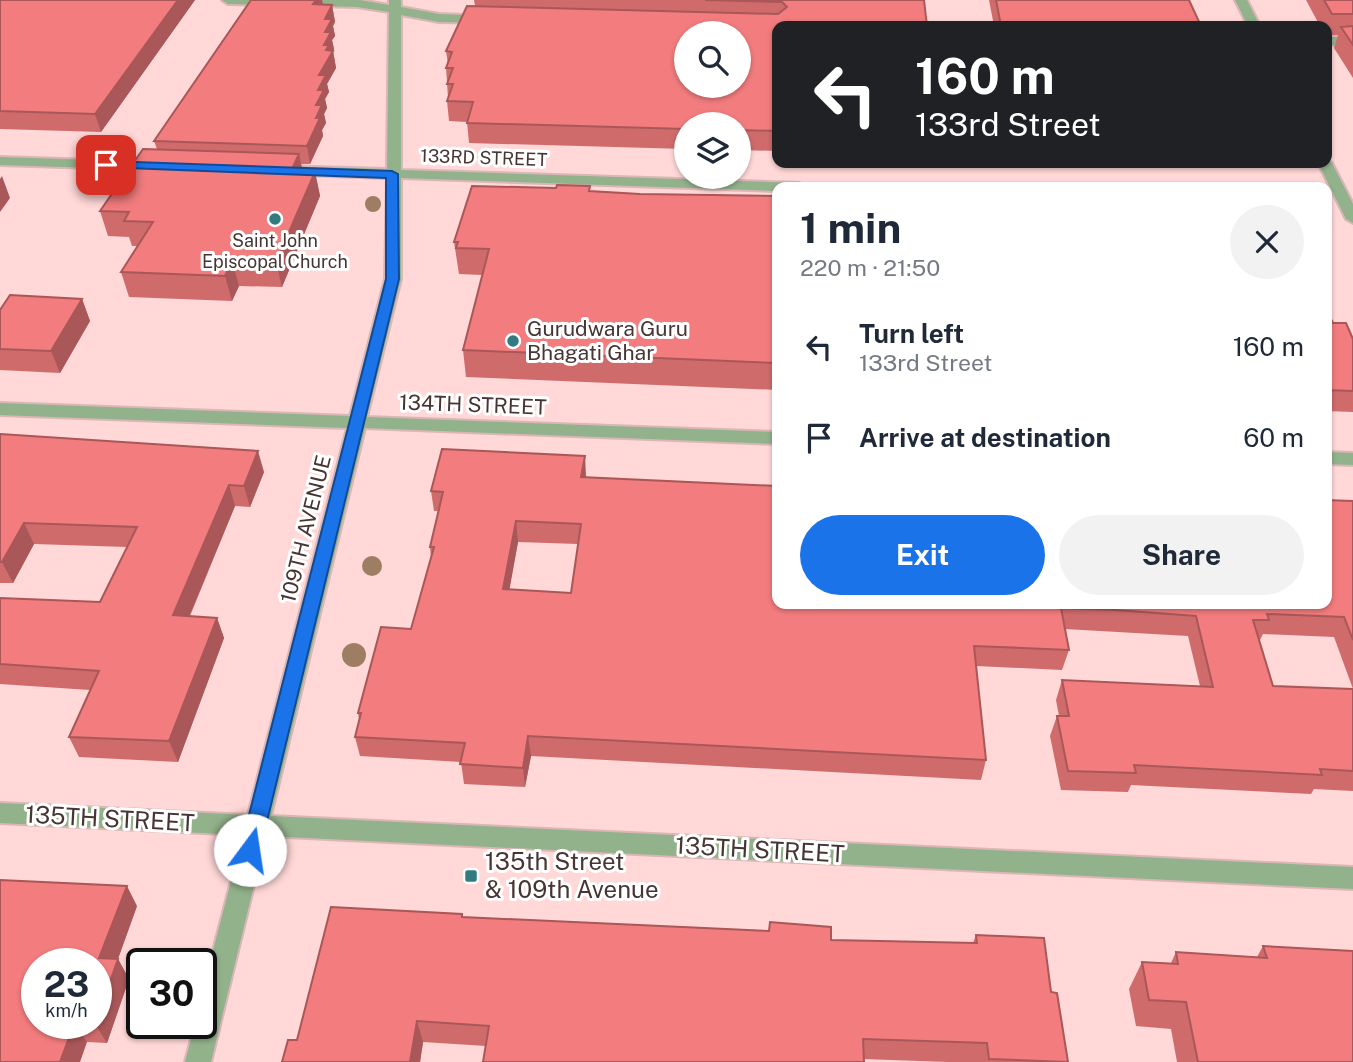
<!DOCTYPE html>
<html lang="en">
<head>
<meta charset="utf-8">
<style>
  body { margin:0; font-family:"Public Sans",sans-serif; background:#f2f2f3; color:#1f2937; height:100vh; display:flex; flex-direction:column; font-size:26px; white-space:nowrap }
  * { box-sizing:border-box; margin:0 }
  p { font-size:23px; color:#747a83 }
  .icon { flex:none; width:38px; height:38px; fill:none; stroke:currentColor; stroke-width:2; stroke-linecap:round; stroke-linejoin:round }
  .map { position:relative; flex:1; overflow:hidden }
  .side { position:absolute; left:772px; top:182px; width:560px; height:427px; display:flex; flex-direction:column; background:#fff; border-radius:14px; box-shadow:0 2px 5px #0004 }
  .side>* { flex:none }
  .top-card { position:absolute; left:772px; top:21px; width:560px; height:147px; border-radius:14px; box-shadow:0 2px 5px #0004; background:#202124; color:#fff; overflow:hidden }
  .fabs { position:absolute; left:674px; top:21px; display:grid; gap:14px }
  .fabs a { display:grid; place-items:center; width:77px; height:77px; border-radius:50%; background:#fff; box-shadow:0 2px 5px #0004; font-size:35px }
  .speed { position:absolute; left:21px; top:948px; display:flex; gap:14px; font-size:35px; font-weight:700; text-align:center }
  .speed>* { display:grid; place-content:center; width:91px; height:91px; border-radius:50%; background:#fff; box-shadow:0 2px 5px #0004; line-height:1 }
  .speed small { font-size:18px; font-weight:400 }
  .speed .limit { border:4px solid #111; border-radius:10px; background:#fff; color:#111 }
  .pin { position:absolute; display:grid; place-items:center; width:60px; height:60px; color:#fff; margin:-30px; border-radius:14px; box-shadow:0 4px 10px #0006 }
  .me { position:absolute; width:77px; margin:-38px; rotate:14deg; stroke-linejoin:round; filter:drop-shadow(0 0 5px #0008) }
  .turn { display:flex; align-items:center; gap:24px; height:147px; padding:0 28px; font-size:32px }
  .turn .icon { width:91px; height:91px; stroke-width:2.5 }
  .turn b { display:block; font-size:49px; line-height:60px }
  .round { display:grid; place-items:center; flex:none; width:74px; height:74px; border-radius:37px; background:#f2f2f3 }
  .headline { display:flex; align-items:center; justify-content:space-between; height:119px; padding:0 28px }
  h1 { font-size:42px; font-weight:700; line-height:52px }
  .cta { display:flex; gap:14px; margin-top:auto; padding:14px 28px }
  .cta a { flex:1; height:80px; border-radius:42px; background:#1a73e8; color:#fff; font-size:28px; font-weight:700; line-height:80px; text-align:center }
  .cta a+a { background:#f2f2f3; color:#1f2937 }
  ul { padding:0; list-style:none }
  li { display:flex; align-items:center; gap:21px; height:91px; padding:0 28px }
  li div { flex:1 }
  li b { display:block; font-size:26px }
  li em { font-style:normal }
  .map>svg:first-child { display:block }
</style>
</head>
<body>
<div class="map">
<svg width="1353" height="1062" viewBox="0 0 1353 1062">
  <rect width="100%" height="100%" fill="#ffd8d7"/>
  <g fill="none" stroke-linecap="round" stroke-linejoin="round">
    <defs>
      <path id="minor" d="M222 0H360L389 5V0H401V7L439 14 490 16V22L486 23 439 22 401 15V170L799 183 806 187H777V191L401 178V279L367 417 777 432V444L365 428 271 816 1353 867V889L266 836 211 1062H185L195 1024H201V997L243 835 0 823V803L248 815 347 428 0 415V403L350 416 385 279 387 178 278 174 271 170 278 166 387 169 389 12 357 7 228 4Z
        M1235 0H1247L1260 26H1248Z
        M1326 37H1353V45H1326Z
        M0 157 157 162 164 166 157 170 0 165Z
        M1326 159 1332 163 1353 204V223L1346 219 1318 163H1326Z
        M1326 452 1353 453V465L1326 464Z"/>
    </defs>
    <use href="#minor" stroke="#dab7b6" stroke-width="4"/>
    <use href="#minor" fill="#92b28b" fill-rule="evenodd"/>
  </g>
  <g fill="#9d7e62">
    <circle cx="373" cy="204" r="8"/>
    <circle cx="372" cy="566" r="10"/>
    <circle cx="354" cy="655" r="12"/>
  </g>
  <path fill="#d06b6c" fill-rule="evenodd" d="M0 0H195L101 132 0 129Z
    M251 0H322L323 4 332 5 335 22 333 26 335 36 332 40 334 49 333 51 336 68 327 84 329 92 325 99 327 108 324 114 326 123 322 130 323 136 310 164H301L303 172H315L320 196 282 287 239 286 232 301 129 297 121 272 137 246H132L129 237 108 236 100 211 157 149 154 141Z
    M474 0H924L777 26V151L738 150V124H686V149L469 143 467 122 449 121 447 101 448 97 447 84V81L446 68 448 64 446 51 475 6Z
    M989 0H1189L1201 26H994Z
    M1306 0H1353V78L1334 48 1338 35H1326V26H1320Z
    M1081 163H1250L1249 168Z
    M590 191 640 194 777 196V390L466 377 463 350 482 275 459 274 454 242Z
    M82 299 90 321 60 373 0 370V310Z
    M1326 309 1333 323 1353 339V412L1326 411Z
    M0 434 264 472 250 507 235 506 190 616 217 618 224 638 178 762 79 757 69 737 90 690 0 684V598L100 602 127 547 34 544 13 583H0Z
    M585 456V478L777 604 1353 501V791L1314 789 1311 794 1131 785 1128 792 1061 790 1050 736 1057 716H1059L1056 700 1062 680 1200 686 1188 636 1065 629 1069 650 1062 670 976 666 986 760 981 780 531 756 525 787 464 784 461 762 360 756 355 737 359 719 358 713 411 629 431 557 430 547 438 511H434L431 491ZM518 542 578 544 571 593 509 589ZM1263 634 1334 637 1353 689 1273 686 1259 640H1260Z
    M137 906 118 959 129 979 107 1043 87 1042 0 1062Z
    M462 914 463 917 831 940 973 943 976 935 1051 992 1068 1062H948L486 1046 423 1042 420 1062H282L297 1040Z
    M1263 946 1353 1062H1177L1171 1029 1136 1026 1129 989 1142 962 1171 963 1176 952 1257 957Z"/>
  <path fill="#a95758" d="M178 0H195L101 132 95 114Z
    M316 0H322L323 9 313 4Z
    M332 5 335 22 333 26 335 36 332 40 334 49 333 51 336 68 327 84 329 92 325 99 327 108 324 114 326 123 322 130 323 136 310 164 307 146 316 105 324 45 325 19Z
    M299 154 304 178 291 171Z
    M315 172 320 196 282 287 276 262Z
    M2 176 10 198 0 212V179Z
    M232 261 239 286 232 301 225 276Z
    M82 299 90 321 60 373 51 351Z
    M258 451 264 472 250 507 244 486Z
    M585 456 586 476 582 498 581 477Z
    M229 485 235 506 181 636 173 615Z
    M516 521 518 542 506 609 503 589Z
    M24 523 34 544 13 583 2 562Z
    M217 618 224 638 178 762 169 741Z
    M528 736 531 756 525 787 523 768Z
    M127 886 137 906 111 978 99 958Z
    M118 959 129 979 107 1043 95 1024H96V1021Z
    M417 1021 423 1042 420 1062H410Z
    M74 1024 87 1042 80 1062H60Z"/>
  <path fill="#f27c7e" stroke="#a95758" stroke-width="2" fill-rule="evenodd" d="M0 0H178L95 114 0 111Z
    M251 0H316L313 4 332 5 325 19H332L325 32H331L324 45H329L326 50 333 51 319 75H326L318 90H324L316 105H322L316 118H320L307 146 154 141Z
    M705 0H924L927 26H777V131L738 130V124H686V129L467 123 473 102 447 101 453 84H447L453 68H446L452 52 446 51 467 6 778 14 787 7 782 2ZM686 33H738V86H686Z
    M996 0H1189L1201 26H1001Z
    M1324 0H1353V14H1332Z
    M1353 26V45L1341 27Z
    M143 149 299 154 291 171 315 172 276 262 232 261 225 276 121 272 153 222 124 221 129 212 100 211Z
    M557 185 590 186 589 191 640 194 777 196V363L463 350 489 249 456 248 458 242H454L472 186 556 188Z
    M10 295 82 299 51 351 0 349V310Z
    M1326 309 1333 323H1346L1353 339V391L1326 390Z
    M0 434 258 451 244 486 229 485 173 615 217 618 169 741 69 737 99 671 0 664V598L100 602 137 527 24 523 2 562H0Z
    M442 449 585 456 581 477 777 486V604H1326V500L1353 501V640L1344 617 1267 614 1269 620H1253L1273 686 1353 689V771L1320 769 1322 775 1134 765 1136 773 1068 771 1057 716H1069L1062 680 1213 687 1196 616 1116 610 1061 608 1069 650 974 646 986 760 528 736 523 768 460 764 465 743 355 737 361 713H358L381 627 411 629 434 547H430L443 492 431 491ZM516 521 581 524 571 593 503 589Z
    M0 880 127 886 99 958 118 959 96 1021V964H37V1024H74L60 1062H0Z
    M331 907 462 914V917L769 931 770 922 831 927V940L977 943 976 935 1044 938 1051 992 1057 993 1068 1062 989 1059 987 1043 863 1039 864 1062H483L489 1026 417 1021 410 1062H282L288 1040H297Z
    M1263 946 1353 951V1062H1198L1186 1002 1149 1000 1142 962 1178 964 1176 952 1267 958Z"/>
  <path fill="#1a73e8" stroke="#114b97" stroke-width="2" d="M106 161 392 171 398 174 399 279 260 850 257 857 250 859 243 857 240 850 386 279V178L102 167V162Z"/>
  <g fill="#327b7f" stroke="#fff" stroke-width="2.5">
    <circle cx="275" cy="219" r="7"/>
    <circle cx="513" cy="341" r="7"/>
    <rect x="464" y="869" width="14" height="14" rx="3.5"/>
  </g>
  <g text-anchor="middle" stroke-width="6" stroke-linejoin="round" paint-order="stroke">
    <g font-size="18" fill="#473534" stroke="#fff">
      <text transform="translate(484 158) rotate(2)" y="6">133RD STREET</text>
    </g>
    <g font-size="18" fill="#473534" stroke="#fff">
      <text x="275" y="247">Saint John<tspan x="275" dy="21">Episcopal Church</tspan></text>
    </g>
    <g font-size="21" fill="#473534" stroke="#fff" text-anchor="start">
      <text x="527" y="336">Gurudwara Guru<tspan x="527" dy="24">Bhagati Ghar</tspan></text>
    </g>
    <g font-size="21" fill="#473534" stroke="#fff">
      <text transform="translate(473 405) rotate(2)" y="7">134TH STREET</text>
      <text transform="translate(306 529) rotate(-76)" y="7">109TH AVENUE</text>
    </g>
    <g font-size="24" fill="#473534" stroke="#fff">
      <text transform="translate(110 819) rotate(3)" y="8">135TH STREET</text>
      <text transform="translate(760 850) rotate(3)" y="8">135TH STREET</text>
    </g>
    <g font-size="24" fill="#473534" stroke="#fff" text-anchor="start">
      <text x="485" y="870">135th Street<tspan x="485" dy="28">&amp; 109th Avenue</tspan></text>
    </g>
  </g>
</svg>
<div class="fabs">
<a><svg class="icon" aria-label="search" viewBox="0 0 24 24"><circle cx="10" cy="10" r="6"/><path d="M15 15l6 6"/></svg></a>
<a><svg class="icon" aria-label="layers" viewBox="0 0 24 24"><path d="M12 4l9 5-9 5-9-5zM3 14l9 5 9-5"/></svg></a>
</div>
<div class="speed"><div>23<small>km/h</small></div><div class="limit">30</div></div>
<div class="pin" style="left:106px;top:165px;background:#d93025"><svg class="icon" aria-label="arrive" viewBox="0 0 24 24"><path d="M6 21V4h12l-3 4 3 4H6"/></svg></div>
<svg class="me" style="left:250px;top:850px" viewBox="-20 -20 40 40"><circle r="19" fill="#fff"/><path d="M0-13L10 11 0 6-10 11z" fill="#1a73e8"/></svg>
<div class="top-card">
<div class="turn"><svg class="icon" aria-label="left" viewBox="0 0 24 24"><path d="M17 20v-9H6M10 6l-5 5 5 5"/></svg><div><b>160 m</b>133rd Street</div></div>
</div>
<section class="side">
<div class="headline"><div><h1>1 min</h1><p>220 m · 21:50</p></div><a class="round"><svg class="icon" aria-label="close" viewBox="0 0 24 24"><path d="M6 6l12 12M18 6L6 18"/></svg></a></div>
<ul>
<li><svg class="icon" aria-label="left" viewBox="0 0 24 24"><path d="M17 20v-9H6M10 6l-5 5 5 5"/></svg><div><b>Turn left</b><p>133rd Street</p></div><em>160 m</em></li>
<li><svg class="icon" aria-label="arrive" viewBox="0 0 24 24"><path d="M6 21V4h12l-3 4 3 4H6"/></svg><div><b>Arrive at destination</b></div><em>60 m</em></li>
</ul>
<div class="cta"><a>Exit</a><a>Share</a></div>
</section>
</div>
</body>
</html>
